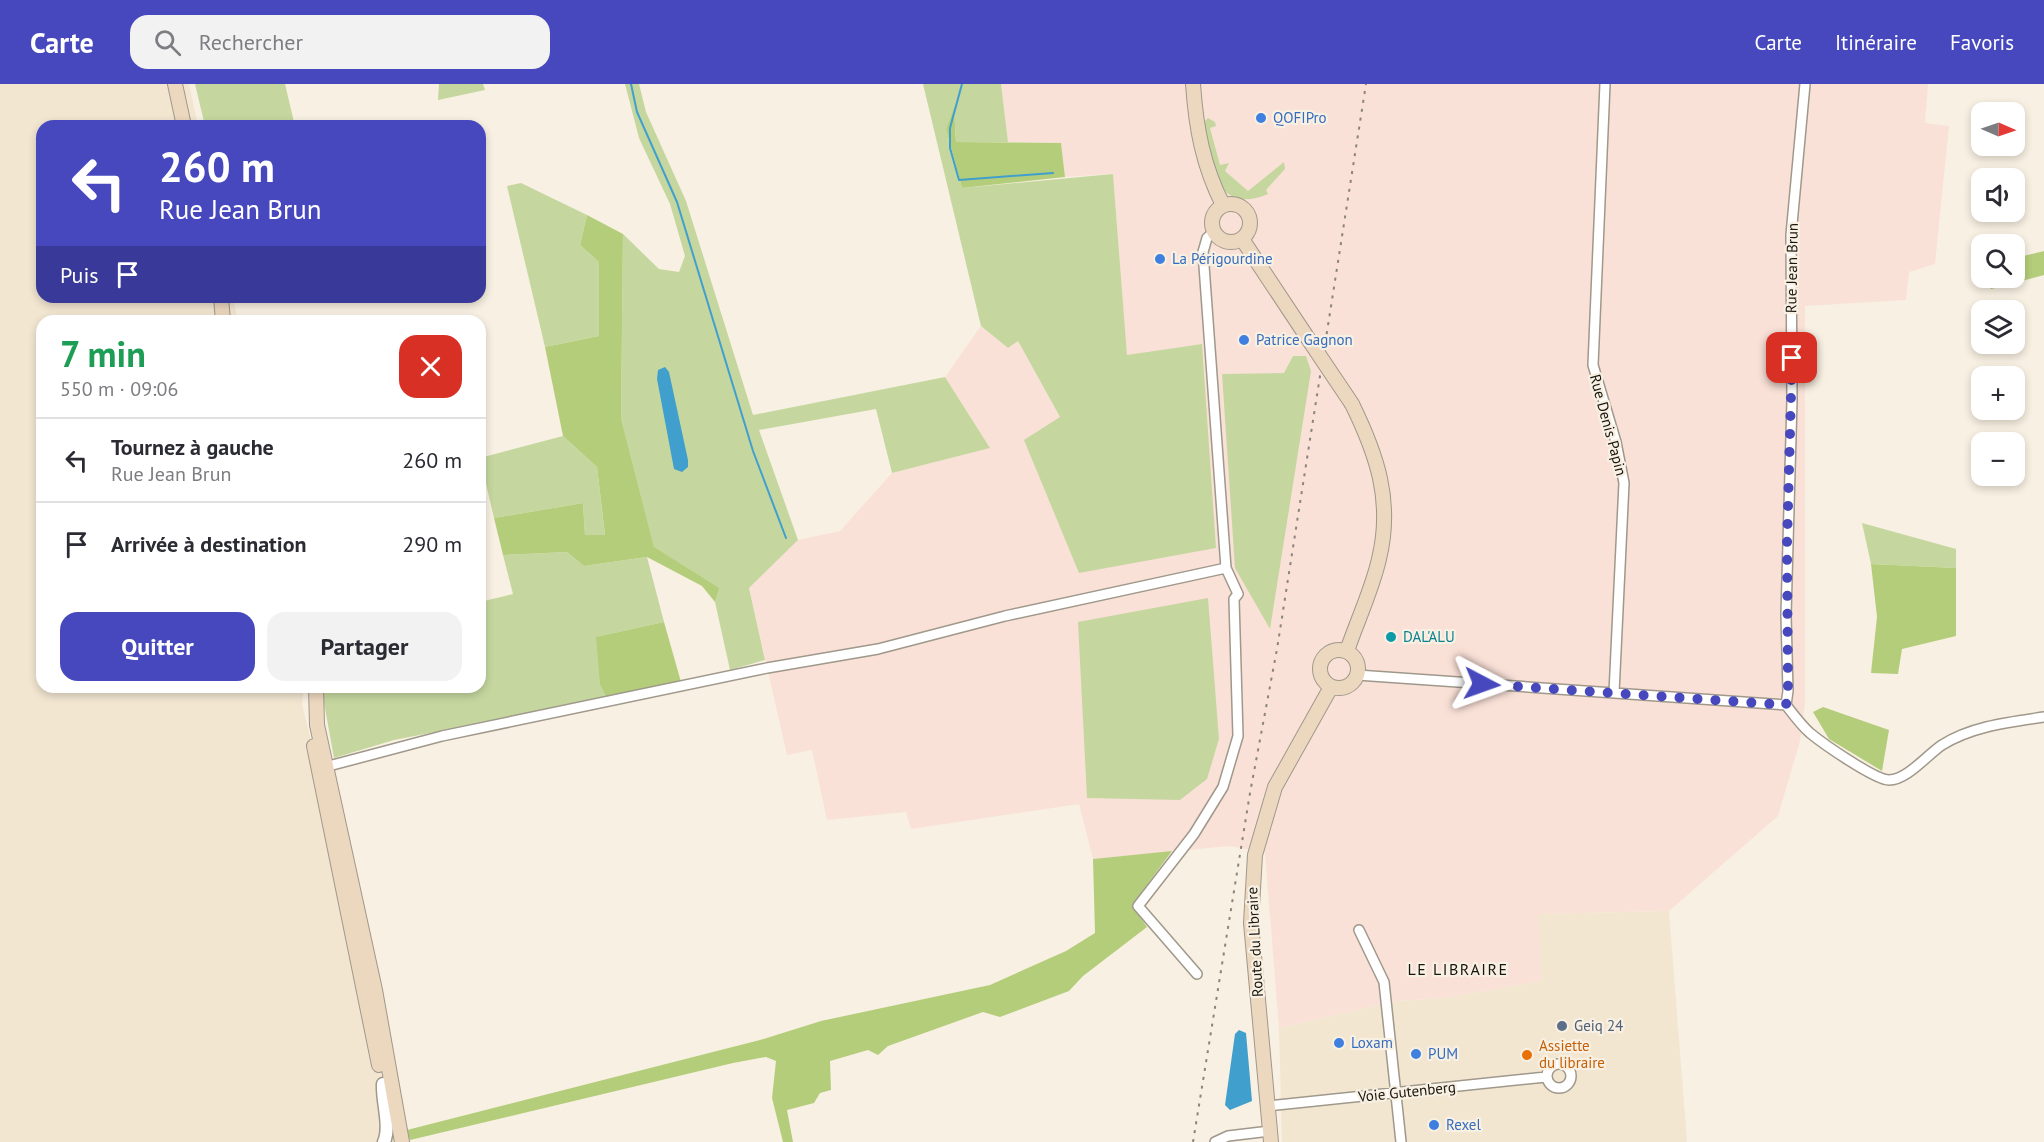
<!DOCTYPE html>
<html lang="fr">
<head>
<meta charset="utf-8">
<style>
  body { margin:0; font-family:"PT Sans",sans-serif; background:#f2f2f3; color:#2b2b33; height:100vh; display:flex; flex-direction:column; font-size:22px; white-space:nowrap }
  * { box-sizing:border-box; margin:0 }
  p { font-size:20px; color:#7c7c81 }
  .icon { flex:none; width:33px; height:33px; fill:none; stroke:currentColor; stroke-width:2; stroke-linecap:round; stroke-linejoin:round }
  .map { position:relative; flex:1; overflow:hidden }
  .drawer { position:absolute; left:36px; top:231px; width:450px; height:378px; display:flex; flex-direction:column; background:#fff; border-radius:18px; box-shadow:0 3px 9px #0003 }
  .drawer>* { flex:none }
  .top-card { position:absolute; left:36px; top:36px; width:450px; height:183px; border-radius:18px; box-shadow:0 3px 9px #0003; background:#4748be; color:#fff; overflow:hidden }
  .needle { width:39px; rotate:92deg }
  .controls { position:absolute; left:1971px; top:18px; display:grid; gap:12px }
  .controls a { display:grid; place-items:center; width:54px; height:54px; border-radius:12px; background:#fff; box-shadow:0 3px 9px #0003; font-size:30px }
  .pin { position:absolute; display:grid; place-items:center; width:51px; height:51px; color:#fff; margin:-26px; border-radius:12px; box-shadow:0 3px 9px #0006 }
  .me { position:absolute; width:66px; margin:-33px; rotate:94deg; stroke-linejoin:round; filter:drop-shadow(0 0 4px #0008) }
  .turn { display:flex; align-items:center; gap:21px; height:126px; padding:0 24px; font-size:27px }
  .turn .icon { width:78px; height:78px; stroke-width:2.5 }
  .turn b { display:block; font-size:42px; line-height:51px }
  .then { display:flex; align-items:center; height:57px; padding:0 24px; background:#0003; gap:12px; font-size:22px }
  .round { display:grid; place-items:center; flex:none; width:63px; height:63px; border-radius:18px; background:#f2f2f3 }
  .summary { display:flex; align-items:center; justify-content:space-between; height:102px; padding:0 24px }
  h1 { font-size:36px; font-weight:600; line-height:45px; color:#1e9e55 }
  .action { display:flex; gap:12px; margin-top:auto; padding:12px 24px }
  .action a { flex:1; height:69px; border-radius:18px; background:#4748be; color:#fff; font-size:24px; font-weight:600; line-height:69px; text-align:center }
  .action a+a { background:#f2f2f3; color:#2b2b33 }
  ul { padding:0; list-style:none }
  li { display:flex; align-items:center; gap:18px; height:84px; padding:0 24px; border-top:2px solid #e1e1e2 }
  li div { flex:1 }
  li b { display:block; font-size:22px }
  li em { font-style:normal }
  header { display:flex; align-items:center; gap:36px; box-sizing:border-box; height:84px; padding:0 30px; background:#4748be; color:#fff }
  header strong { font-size:28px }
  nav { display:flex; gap:33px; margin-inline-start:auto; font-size:21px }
  .search { width:420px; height:54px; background:#f2f2f3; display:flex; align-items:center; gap:15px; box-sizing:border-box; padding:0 21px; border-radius:18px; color:#7c7c81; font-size:22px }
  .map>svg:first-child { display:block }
</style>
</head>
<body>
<header>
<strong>Carte</strong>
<div class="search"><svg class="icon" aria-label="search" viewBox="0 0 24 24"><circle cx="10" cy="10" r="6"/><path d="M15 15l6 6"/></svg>Rechercher</div>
<nav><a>Carte</a><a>Itinéraire</a><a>Favoris</a></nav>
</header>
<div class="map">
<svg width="2044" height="1058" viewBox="0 0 2044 1058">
  <rect width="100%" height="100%" fill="#f8f0e2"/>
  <path fill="#fae1d7" d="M1001 0H1928L1925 39 1949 42 1935 180 1909 188 1906 216 1805 222V620L1800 657 1778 732 1669 827 1539 830 1542 897 1446 914 1397 917 1279 944 1265 769 1230 762 1093 775 1079 720 911 745 906 728 827 736 812 666 787 671 749 504 798 456 840 447 892 389 990 364 945 293 981 242 1008 264 1018 257 1060 333 1202 260 1127 272 1113 90 1065 93 1061 59 1008 58Z"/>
  <path fill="#f2e6d1" d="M0 0H189L198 42H42V213H233L238 237H42V603H304L302 620 318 685 395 1058H0Z
    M1669 827 1687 1058H1282L1279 944 1397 917 1446 914 1541 897 1538 830Z"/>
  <path fill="#c5d79f" d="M195 0H285L294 38 275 42H205Z
    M439 0H483L485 6 438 16Z
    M625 0H639L646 28 686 117 753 331 945 293 990 364 892 389 876 325 759 346 798 456 749 504 765 576 730 586 715 518 718 504 654 464 621 334 623 150 659 185 679 188 685 172 670 120 639 54Z
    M923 0H1001L1008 58H956L954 25 946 45 962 104 1113 90 1127 271 1202 260 1216 464 1079 489 1024 356 1060 333 1018 257 1008 264 981 242Z
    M1208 34 1215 38 1216 42 1210 44 1220 81 1229 79 1225 87 1248 107 1284 78 1285 85 1266 106 1268 110C1214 133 1211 77 1203 39Z
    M521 99 587 131 580 161 599 178V252L545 263 507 102Z
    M1293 272H1306L1311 287 1270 545 1235 484 1222 290 1284 289Z
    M563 352 597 383 605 452 585 451 583 419 494 434 480 374Z
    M1862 439 1956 465V484L1871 480Z
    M567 468 584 482 647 473 664 538 597 553 607 614 394 656 334 674 322 608 324 603H480V518L513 510 503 471Z
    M1208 514 1219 655 1207 695 1180 716 1087 714 1078 538Z"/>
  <path fill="#b4cd7a" d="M954 24 956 58 1061 59 1065 93 962 104 946 45Z
    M587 131 623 150 621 334 654 463 719 504 715 518 702 502 647 473 584 482 567 468 503 471 494 434 583 419 585 451H605L597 383 563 352 545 263 599 252V178L580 161Z
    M2044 167V191L1991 205 1985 194H2014L2015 174Z
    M1871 480 1956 484V552L1902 565 1898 590 1871 589 1877 533Z
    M664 538 681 598 607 614 600 600 596 553Z
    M1823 623 1889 646 1882 687 1829 655 1813 628Z
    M1172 767 1132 821 1147 843 1083 892 1069 907 1000 933 983 928 888 962 878 971 868 966 830 977 831 1006 820 1009 814 1019 787 1026 793 1058H783L772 1014 776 977 766 973 733 979 410 1056 407 1046 760 956 821 937 990 901 1066 867 1095 849 1093 775Z"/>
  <path fill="#409fcd" d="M665 283 669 288 688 376V383L682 388 674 385 657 295 658 286Z
    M1239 946 1246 949 1252 1017 1230 1026 1225 1021 1235 950Z"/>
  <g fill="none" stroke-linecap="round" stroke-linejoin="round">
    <path stroke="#409fcd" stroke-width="2" d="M631 0 637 28 677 118 753 367 786 454
      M962 0 950 44V64L959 96 1053 89"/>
    <defs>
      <path id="minor" d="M1605 0 1593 281 1616 358 1624 399 1614 609
        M1357 591 1786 621
        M1786 621 1788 607 1786 531 1792 316 1791 151 1805 0
        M1786 621C1793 630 1801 641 1810 649 1822 659 1875 696 1889 696 1907 696 1927 671 1942 661 1972 642 2010 638 2044 633
        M321 684 442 652 767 584 878 565 1005 532 1226 484
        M1359 846 1384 898 1401 1058
        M1197 890 1138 822 1194 750 1223 703 1238 652 1234 515 1238 510 1226 484 1203 168 1207 154 1214 148
        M1547 992a12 12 0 1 1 24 0a12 12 0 1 1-24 0Z
        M1268 1022 1546 993
        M1215 1058 1228 1052 1270 1047"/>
      <path id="tertiary" d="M383 1000C382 1018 391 1042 384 1058"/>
      <path id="secondary" d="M175 0 184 42
        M1193 0C1196 44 1203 82 1223 121
        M1212 139a19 19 0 1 1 38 0a19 19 0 1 1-38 0Z
        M1242 155 1311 259
        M221 213 223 237
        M1320 585a19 19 0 1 1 38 0a19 19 0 1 1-38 0Z
        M1347 567C1357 537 1372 506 1379 475 1393 417 1377 371 1352 320
        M316 603 317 641 375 906 402 1058
        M314 662 379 981
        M1271 1058 1251 839 1255 771 1275 703 1331 603"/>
    </defs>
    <use href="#minor" stroke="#9f988b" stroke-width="12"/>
    <use href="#tertiary" stroke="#9f988b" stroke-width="15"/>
    <use href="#secondary" stroke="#9f988b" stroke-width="16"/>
    <use href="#minor" stroke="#fff" stroke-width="9"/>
    <use href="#tertiary" stroke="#fff" stroke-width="12"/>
    <use href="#secondary" stroke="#ecd7bf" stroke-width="14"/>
    <path stroke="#8a847a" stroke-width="2" stroke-dasharray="3 6" stroke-linecap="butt" d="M1193 1058 1250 709 1277 565 1366 0"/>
    <defs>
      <path id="secondary-bridge" d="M1311 259 1352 320"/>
    </defs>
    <use href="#secondary-bridge" stroke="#9f988b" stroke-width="16" stroke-linecap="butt"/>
    <use href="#secondary-bridge" stroke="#ecd7bf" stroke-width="14"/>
  </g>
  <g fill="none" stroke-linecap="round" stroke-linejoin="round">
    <path stroke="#4748be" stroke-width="10" stroke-dasharray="0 18" d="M1482 600 1786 621 1788 607 1787 460 1792 274"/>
  </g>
  <g fill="#3f7fe0" stroke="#f8f0e2" stroke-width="2">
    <circle cx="1261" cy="34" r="6"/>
    <circle cx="1160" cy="175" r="6"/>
    <circle cx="1244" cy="256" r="6"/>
    <circle cx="1339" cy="959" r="6"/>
    <circle cx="1416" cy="970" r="6"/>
    <circle cx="1434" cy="1041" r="6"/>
  </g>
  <circle fill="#0f9aa8" stroke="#f8f0e2" stroke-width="2" cx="1391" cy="553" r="6"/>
  <circle fill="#5c6f8a" stroke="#f8f0e2" stroke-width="2" cx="1562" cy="942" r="6"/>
  <circle fill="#e8710a" stroke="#f8f0e2" stroke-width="2" cx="1527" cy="971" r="6"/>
  <g text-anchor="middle" stroke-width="4.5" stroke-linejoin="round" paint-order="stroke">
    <g font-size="15" fill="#366cbe" stroke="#f8f0e2" text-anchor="start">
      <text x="1273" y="39">QOFIPro</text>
      <text x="1172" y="180">La Périgourdine</text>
      <text x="1256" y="261">Patrice Gagnon</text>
      <text x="1351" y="964">Loxam</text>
      <text x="1428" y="975">PUM</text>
      <text x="1446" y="1046">Rexel</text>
    </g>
    <g font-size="15" fill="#191611" stroke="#f8f0e2">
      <text transform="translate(1792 184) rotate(-89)" y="5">Rue Jean Brun</text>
      <text transform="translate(1608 341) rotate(75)" y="5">Rue Denis Papin</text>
      <text transform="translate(1255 858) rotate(-93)" y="5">Route du Libraire</text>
      <text transform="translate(1407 1008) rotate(-6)" y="5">Voie Gutenberg</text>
    </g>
    <g font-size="15" fill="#0d838f" stroke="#f8f0e2" text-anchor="start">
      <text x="1403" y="558">DAL'ALU</text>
    </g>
    <g font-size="15" fill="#4e5e75" stroke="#f8f0e2" text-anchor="start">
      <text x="1574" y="947">Geiq 24</text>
    </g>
    <g font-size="15" fill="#c56008" stroke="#f8f0e2" text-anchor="start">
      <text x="1539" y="967">Assiette<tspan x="1539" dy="17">du libraire</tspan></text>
    </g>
    <g font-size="16" letter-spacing="1.5" fill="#191611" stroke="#f8f0e2">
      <text x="1458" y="891">LE LIBRAIRE</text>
    </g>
  </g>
</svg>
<div class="controls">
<a><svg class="needle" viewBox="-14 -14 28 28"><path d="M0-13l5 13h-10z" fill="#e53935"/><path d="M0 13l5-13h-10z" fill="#7c7c81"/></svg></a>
<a><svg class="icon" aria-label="sound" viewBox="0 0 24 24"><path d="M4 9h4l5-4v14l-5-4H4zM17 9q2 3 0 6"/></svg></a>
<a><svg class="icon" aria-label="search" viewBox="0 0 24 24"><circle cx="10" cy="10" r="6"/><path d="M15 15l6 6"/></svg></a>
<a><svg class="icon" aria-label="layers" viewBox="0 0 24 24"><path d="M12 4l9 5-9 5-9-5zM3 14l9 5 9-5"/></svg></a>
<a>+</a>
<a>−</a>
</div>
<div class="pin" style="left:1792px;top:274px;background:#d93025"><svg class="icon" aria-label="arrive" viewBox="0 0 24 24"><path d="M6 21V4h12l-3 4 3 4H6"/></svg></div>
<svg class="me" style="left:1482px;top:600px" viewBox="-20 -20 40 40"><path d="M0-17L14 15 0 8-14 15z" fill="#4748be" stroke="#fff" stroke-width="4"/></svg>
<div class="top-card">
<div class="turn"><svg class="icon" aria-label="left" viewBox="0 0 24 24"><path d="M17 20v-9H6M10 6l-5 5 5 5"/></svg><div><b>260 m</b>Rue Jean Brun</div></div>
<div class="then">Puis<svg class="icon" aria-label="arrive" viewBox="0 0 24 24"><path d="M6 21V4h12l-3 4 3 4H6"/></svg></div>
</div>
<section class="drawer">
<div class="summary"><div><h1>7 min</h1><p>550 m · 09:06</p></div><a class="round" style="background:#d93025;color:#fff"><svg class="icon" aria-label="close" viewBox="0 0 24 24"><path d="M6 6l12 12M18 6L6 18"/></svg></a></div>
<ul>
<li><svg class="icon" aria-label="left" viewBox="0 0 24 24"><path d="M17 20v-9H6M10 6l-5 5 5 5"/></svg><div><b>Tournez à gauche</b><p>Rue Jean Brun</p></div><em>260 m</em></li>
<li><svg class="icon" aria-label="arrive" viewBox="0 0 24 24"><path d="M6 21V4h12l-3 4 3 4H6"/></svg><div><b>Arrivée à destination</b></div><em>290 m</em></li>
</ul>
<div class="action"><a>Quitter</a><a>Partager</a></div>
</section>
</div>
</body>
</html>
